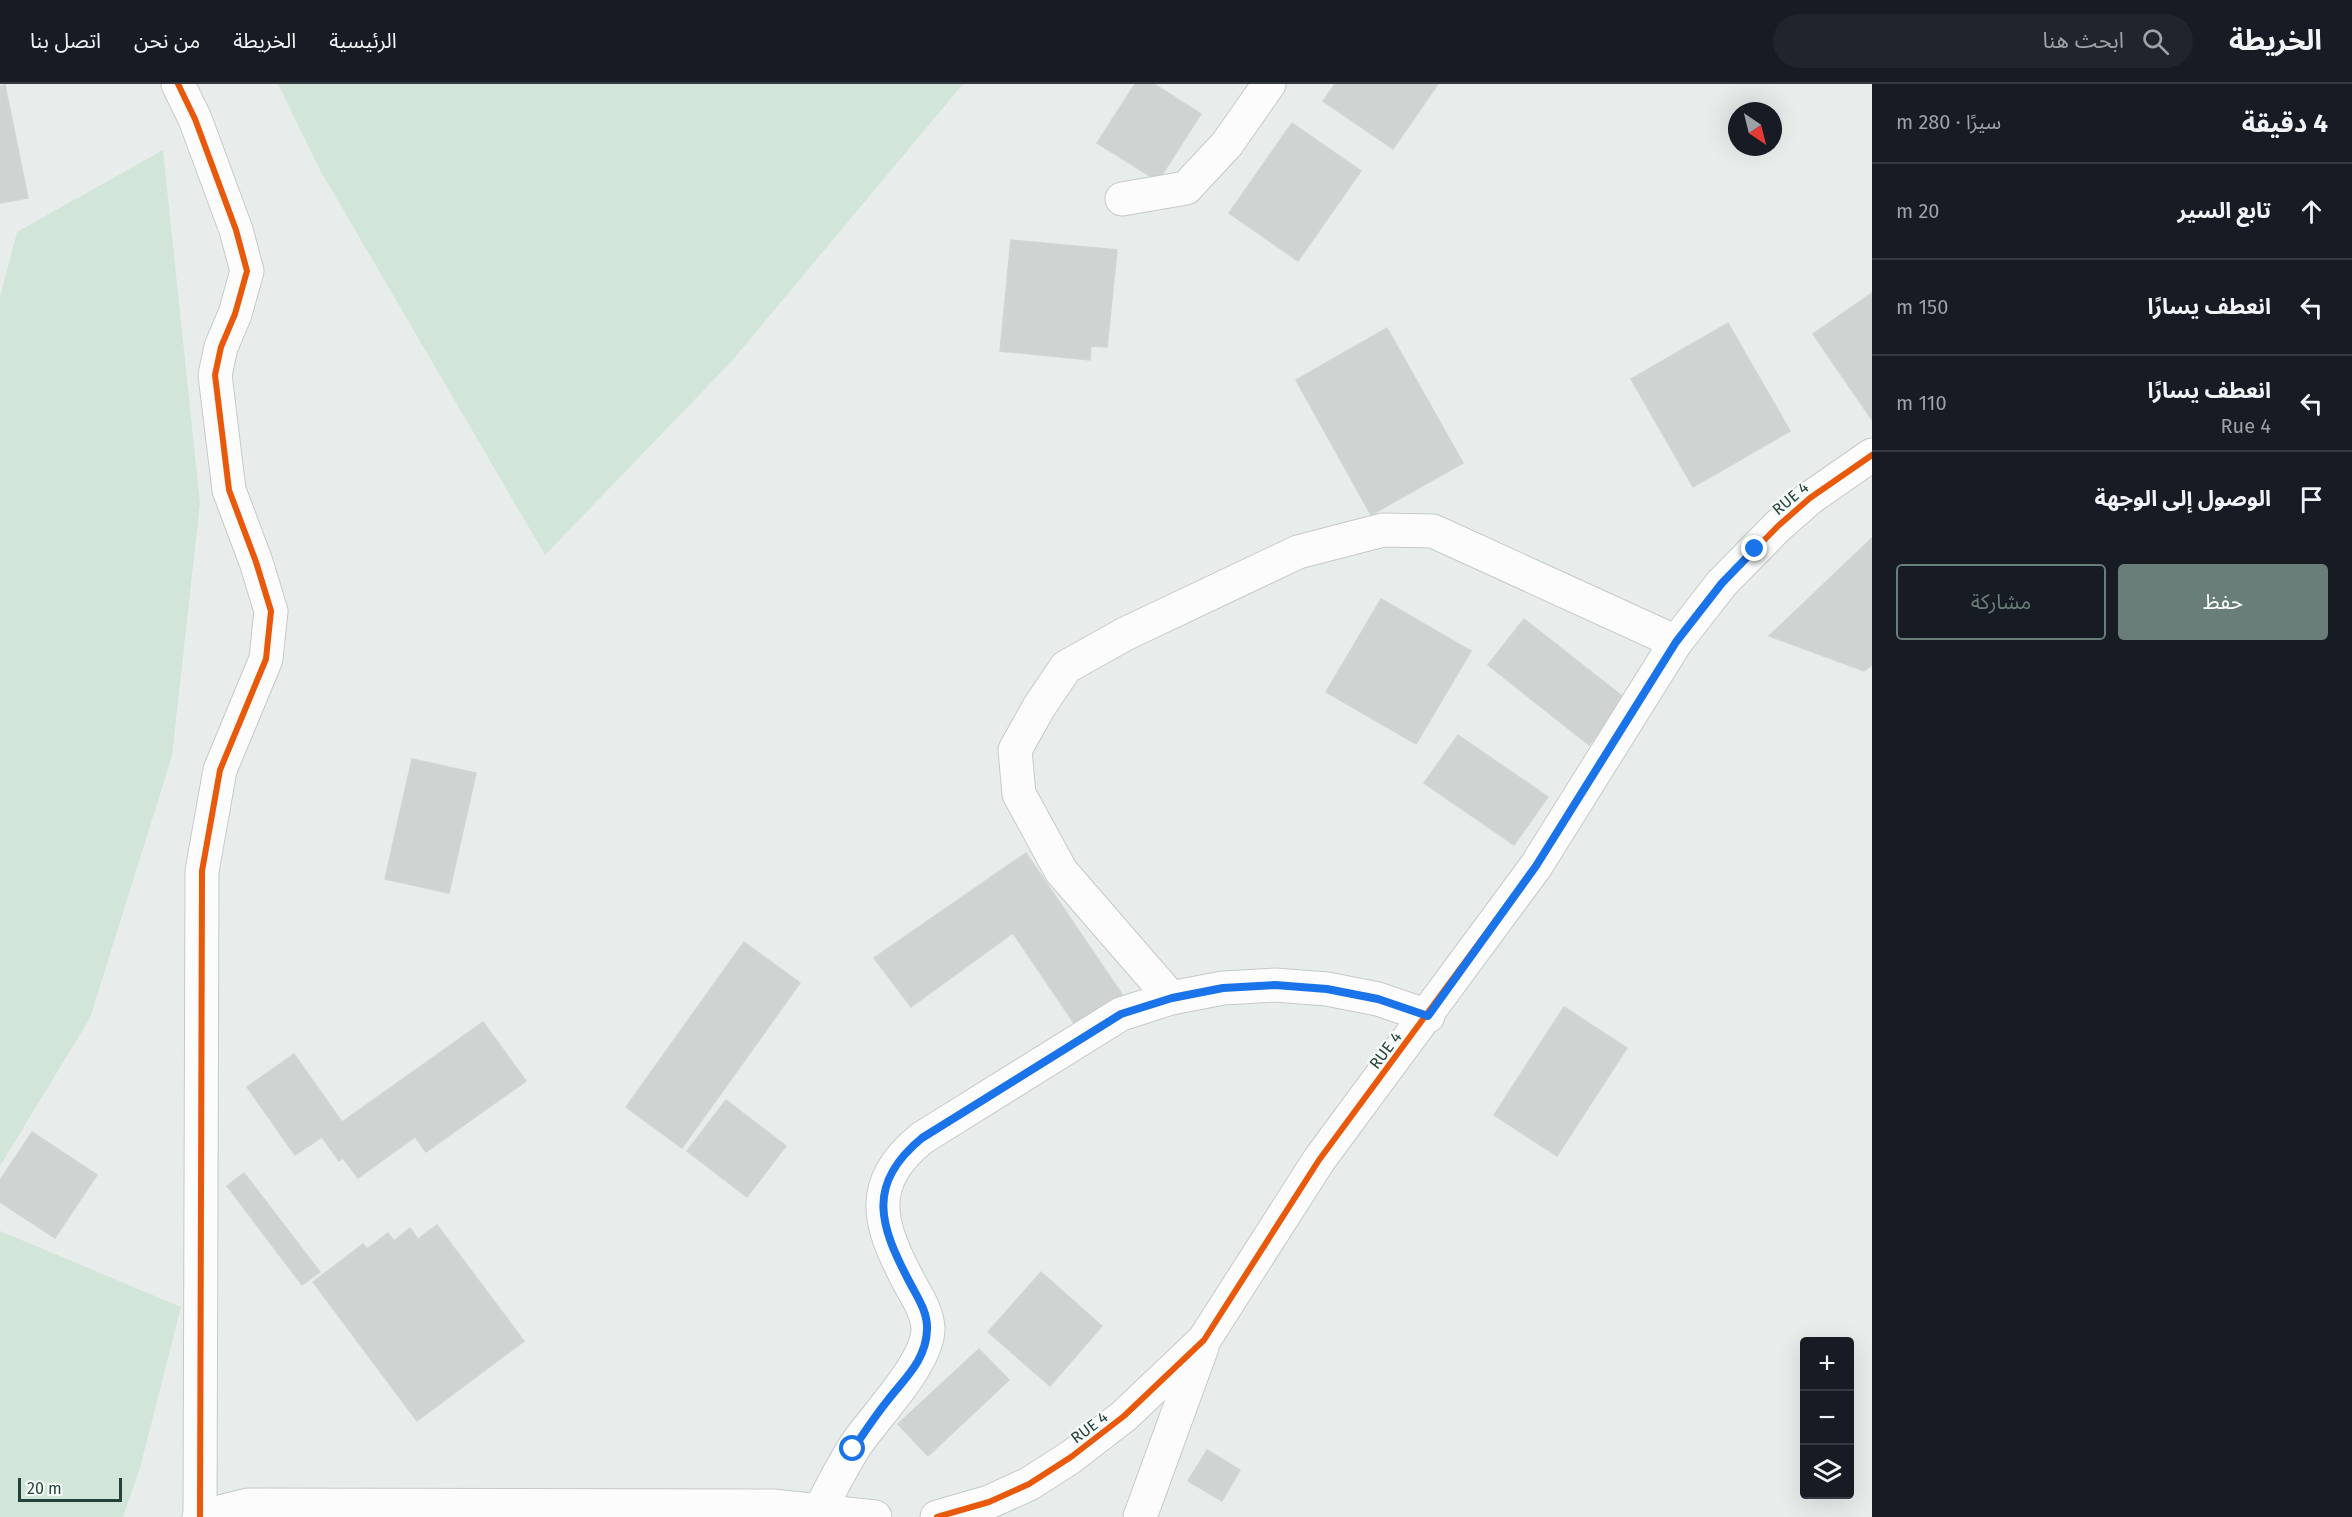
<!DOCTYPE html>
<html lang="ar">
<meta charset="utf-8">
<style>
:root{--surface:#171b24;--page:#20242c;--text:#f1f3f6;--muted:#9ea1a6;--line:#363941;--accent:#697e78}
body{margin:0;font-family:"Fira Sans","Noto Sans Arabic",sans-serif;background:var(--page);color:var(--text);direction:rtl}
.controls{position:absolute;right:18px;bottom:18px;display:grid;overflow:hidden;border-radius:6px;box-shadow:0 6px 24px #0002}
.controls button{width:54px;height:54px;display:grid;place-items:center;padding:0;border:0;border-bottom:2px solid var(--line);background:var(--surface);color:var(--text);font:30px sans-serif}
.compass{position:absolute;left:1728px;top:18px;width:54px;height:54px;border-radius:50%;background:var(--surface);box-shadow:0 6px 24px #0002;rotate:145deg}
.scale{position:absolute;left:18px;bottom:15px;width:104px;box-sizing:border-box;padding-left:6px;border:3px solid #24423a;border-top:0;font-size:16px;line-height:21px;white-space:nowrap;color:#24423a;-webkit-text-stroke:4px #f7fbf9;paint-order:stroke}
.stop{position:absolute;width:18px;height:18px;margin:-14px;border:4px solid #1a73e8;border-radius:50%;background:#fff}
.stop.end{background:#1a73e8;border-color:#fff;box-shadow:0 2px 6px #0008}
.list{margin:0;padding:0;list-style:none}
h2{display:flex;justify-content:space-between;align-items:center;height:78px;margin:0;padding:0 24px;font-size:26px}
h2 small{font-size:20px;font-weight:400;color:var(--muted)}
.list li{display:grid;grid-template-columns:39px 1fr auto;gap:18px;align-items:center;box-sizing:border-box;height:96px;padding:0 24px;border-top:2px solid var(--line)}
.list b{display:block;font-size:22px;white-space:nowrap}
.list p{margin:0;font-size:20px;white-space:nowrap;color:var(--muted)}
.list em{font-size:20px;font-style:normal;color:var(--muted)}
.actions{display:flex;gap:12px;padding:18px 24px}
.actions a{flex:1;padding:14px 0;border:2px solid var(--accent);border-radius:6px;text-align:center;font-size:21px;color:var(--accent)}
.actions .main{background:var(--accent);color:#fff}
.icon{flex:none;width:33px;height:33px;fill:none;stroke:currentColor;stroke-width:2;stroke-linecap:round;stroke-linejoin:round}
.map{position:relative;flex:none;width:1872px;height:1433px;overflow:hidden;direction:ltr}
header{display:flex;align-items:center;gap:36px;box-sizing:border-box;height:84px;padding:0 30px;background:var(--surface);border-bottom:2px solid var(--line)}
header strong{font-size:28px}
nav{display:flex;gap:33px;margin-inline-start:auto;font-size:21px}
.search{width:420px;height:54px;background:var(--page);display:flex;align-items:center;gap:15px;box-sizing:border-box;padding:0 21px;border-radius:33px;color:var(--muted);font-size:22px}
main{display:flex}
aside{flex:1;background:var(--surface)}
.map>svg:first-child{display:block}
.green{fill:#d1e6d8}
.building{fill:#cfd4d2;stroke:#d1d6d4;stroke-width:1.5}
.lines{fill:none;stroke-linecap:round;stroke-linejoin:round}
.minor-casing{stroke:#c5cac8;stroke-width:35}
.minor{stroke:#fcfcfc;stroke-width:33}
.cycleway-casing{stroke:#f7fbf9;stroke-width:10}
.cycleway{stroke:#e8590c;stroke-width:6}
.route{stroke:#1a73e8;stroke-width:8}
.labels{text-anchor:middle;stroke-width:4.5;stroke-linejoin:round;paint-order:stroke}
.street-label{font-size:16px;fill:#24423a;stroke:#f7fbf9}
</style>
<header>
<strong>الخريطة</strong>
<div class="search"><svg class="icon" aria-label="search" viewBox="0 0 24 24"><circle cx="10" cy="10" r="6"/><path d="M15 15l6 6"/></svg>ابحث هنا</div>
<nav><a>الرئيسية</a><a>الخريطة</a><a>من نحن</a><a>اتصل بنا</a></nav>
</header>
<main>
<aside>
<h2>4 دقيقة<small>سيرًا · 280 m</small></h2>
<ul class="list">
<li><svg class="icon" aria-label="ahead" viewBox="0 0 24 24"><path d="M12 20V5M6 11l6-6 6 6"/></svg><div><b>تابع السير</b></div><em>20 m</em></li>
<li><svg class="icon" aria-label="left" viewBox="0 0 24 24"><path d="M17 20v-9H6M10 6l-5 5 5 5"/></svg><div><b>انعطف يسارًا</b></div><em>150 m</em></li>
<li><svg class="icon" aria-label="left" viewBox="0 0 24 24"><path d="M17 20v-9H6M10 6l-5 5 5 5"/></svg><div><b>انعطف يسارًا</b><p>Rue 4</p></div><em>110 m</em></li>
<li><svg class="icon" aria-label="arrive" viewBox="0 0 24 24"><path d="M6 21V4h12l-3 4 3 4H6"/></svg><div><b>الوصول إلى الوجهة</b></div></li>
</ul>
<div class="actions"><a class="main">حفظ</a><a>مشاركة</a></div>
</aside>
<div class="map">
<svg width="1872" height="1433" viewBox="0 0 1872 1433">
<rect width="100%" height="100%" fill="#e8edeb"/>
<g class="green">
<path d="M 278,0 L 963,0 L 731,278 L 545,471 L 320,86 Z"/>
<path d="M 163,66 L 200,419 L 172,672 L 90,934 L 0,1082 L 0,213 L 17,148 Z"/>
<path d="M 0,1147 L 181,1223 L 140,1384 L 123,1433 L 0,1433 Z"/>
</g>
<g class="building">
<path d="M 1135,0 L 1154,0 L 1201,30 L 1158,97 L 1097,59 Z"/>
<path d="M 1335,0 L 1438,0 L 1393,65 L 1323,17 Z"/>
<path d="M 5,1 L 28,114 L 0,119 L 0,2 Z"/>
<path d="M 1292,39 L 1361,87 L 1298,177 L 1229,129 Z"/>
<path d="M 1011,156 L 1117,166 L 1107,263 L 1091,262 L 1090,276 L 1000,267 Z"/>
<path d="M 1872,209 L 1872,336 L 1813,250 Z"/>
<path d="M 1728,239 L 1790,347 L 1693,403 L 1631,295 Z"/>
<path d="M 1387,244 L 1463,379 L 1371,431 L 1296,296 Z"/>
<path d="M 1872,454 L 1872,581 L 1864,587 L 1769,552 Z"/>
<path d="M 1381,515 L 1471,567 L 1416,660 L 1326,608 Z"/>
<path d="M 1524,535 L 1626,615 L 1589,661 L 1488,581 Z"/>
<path d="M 1458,651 L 1548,713 L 1514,761 L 1424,699 Z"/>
<path d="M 412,675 L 476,689 L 449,809 L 385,795 Z"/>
<path d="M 1026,769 L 1128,919 L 1082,951 L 1013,849 L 911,923 L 874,874 Z"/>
<path d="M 744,858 L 800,899 L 682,1064 L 626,1023 Z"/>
<path d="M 1564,923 L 1627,964 L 1557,1072 L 1494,1031 Z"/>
<path d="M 483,938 L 526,997 L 426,1068 L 415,1053 L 358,1094 L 343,1074 L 339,1077 L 322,1053 L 295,1071 L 247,1003 L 294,970 L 342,1038 Z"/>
<path d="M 726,1016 L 786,1062 L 747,1113 L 687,1067 Z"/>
<path d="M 32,1048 L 97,1091 L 55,1154 L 0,1118 L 0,1096 Z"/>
<path d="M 244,1089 L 320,1188 L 302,1201 L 227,1102 Z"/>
<path d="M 437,1141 L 524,1257 L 417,1337 L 313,1198 L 363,1160 L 367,1165 L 388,1149 L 394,1157 L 410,1144 L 418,1155 Z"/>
<path d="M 1041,1188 L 1102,1242 L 1050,1302 L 988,1248 Z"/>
<path d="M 979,1265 L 1009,1296 L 928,1372 L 898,1340 Z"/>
<path d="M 1207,1366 L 1240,1386 L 1222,1417 L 1188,1397 Z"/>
</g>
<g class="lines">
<g class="minor-casing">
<g id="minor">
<path d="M 178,0 L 195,35 L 236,146 L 247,187 L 235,230 L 221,263 L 215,291 L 229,406 L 256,478 L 271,527 L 266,575 L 220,686 L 202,787 L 200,1432"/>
<path d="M 1122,115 L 1186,104 L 1227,60 L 1269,0"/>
<path d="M 1171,914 L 1061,787 L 1019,710 L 1015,666 L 1039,623 L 1066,583 L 1125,550 L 1298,468 L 1383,446 L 1433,447 L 1676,558"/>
<path d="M 820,1426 C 831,1404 842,1383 855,1362 C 875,1332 929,1278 928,1244 C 927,1228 917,1212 909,1198 C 879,1141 865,1100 922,1054 L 1121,930 L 1171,914 L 1223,904 L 1275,901 L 1327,905 L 1378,915 L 1428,932"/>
<path d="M 199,1433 L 248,1421 L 773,1422 L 875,1433"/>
<path d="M 937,1433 L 989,1418 L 1029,1400 L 1071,1373 L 1124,1332 L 1204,1256 L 1319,1076 L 1536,782 L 1676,558 L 1722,499 L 1778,442 L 1810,414 L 1872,371"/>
<path d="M 1140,1433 L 1202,1263"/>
</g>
</g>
<use href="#minor" class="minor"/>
<g class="cycleway-casing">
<g id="cycleway">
<path d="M 178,0 L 195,35 L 236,146 L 247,187 L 235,230 L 221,263 L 215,291 L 229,406 L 256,478 L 271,527 L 266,575 L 220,686 L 202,787 L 200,1432"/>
<path d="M 937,1433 L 989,1418 L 1029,1400 L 1071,1373 L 1124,1332 L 1204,1256 L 1319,1076 L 1536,782 L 1676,558 L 1722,499 L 1778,442 L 1810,414 L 1872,371"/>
</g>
</g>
<use href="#cycleway" class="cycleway"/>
</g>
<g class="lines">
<path class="route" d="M 853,1365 C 864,1349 875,1332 888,1316 C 905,1294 926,1276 927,1246 C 928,1229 918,1214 910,1199 C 880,1142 865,1101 922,1054 L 1121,930 L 1172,914 L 1223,904 L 1275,901 L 1327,905 L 1378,915 L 1428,932 L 1536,782 L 1676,558 L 1722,499 L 1755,465"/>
</g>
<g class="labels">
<g class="street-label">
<text transform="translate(1790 414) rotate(-40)" y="6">RUE 4</text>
<text transform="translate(1385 966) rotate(-53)" y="6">RUE 4</text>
<text transform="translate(1089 1343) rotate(-37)" y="6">RUE 4</text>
</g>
</g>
</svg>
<div class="controls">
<button>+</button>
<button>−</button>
<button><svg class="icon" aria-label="layers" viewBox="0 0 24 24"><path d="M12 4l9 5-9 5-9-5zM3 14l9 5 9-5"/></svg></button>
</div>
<svg class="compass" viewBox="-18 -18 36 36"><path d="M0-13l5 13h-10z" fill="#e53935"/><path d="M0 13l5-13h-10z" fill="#9ea1a6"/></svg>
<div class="scale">20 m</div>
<div class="stop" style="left:853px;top:1365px"></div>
<div class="stop end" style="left:1755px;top:465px"></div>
</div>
</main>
